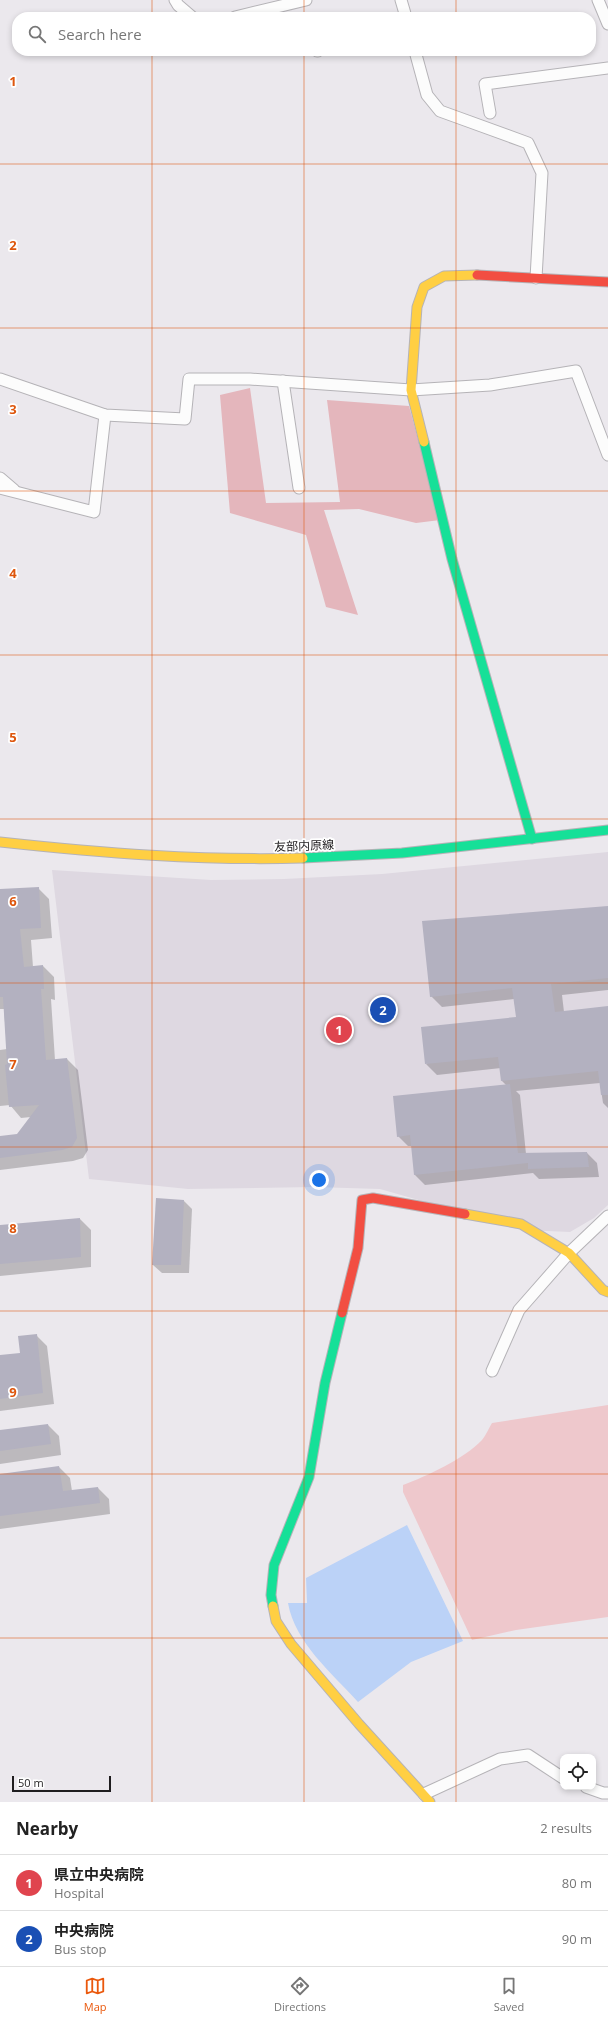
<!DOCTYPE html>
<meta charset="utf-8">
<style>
:root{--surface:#fff;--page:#f2f2f2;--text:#222;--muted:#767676;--line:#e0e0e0;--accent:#ea580c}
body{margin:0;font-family:"Open Sans","Noto Sans JP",sans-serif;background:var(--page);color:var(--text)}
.controls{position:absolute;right:12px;bottom:12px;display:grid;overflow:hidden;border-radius:8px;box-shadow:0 2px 6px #0003}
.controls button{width:36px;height:36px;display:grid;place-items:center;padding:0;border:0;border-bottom:1px solid var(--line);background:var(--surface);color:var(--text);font:20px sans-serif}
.scale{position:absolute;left:12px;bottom:10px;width:99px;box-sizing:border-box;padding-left:4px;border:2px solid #1f1d1f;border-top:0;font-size:11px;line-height:14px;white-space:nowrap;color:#1f1d1f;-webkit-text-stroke:3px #fff;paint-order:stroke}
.you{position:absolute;left:319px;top:1180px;width:14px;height:14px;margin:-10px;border:3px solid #fff;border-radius:50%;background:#1a73e8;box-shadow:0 0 0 6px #1a73e833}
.badge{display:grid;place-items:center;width:26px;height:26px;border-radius:50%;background:var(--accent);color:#fff;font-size:13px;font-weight:700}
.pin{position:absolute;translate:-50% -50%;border:2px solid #fff;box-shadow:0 1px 4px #0006}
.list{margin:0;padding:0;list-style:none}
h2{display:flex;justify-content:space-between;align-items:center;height:52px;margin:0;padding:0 16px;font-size:17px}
h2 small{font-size:13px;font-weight:400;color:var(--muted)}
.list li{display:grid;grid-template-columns:26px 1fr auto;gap:12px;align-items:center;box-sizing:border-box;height:56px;padding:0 16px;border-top:1px solid var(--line)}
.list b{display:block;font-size:15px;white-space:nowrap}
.list p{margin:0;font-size:13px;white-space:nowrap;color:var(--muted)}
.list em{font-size:13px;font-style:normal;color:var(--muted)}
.icon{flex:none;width:22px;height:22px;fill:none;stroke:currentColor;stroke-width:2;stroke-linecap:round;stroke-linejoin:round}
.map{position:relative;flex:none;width:608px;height:1802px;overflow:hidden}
.search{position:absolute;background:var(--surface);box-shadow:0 2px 6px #0003;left:12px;right:12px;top:12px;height:44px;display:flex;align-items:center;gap:10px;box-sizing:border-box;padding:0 14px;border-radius:16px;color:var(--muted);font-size:15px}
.sheet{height:164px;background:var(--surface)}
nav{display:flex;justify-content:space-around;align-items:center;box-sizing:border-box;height:56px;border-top:1px solid var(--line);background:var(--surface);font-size:11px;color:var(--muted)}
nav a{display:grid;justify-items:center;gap:2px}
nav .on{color:var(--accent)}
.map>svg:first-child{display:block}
.built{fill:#ded8e1}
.green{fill:#eec8cc}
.forest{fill:#e4b6bc}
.water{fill:#bbd2f7}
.shadow{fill:#0003}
.building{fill:#b3b1c0}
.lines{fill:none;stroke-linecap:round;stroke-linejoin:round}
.street-casing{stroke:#b5b3b7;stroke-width:13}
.fast-casing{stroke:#b5b3b7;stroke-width:11}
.slow-casing{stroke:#b5b3b7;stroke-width:11}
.jam-casing{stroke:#b5b3b7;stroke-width:11}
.street{stroke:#fcfcfc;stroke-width:11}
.fast{stroke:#16e098;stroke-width:9}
.slow{stroke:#ffcf43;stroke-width:9}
.jam{stroke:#f24e42;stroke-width:9}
.grid{fill:none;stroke:#de560d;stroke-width:1;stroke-opacity:0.55}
.labels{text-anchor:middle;stroke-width:3.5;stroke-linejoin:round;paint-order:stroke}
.street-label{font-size:12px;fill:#1f1d1f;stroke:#fff}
.grid-label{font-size:13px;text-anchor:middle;font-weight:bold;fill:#de560d;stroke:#fff;stroke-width:3.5;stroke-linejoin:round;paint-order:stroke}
</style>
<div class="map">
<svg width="608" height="1802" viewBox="0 0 608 1802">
<rect width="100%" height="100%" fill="#ebe8ed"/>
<path class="built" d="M 608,852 L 608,1205 L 594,1218 L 570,1232 L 524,1230 L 380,1189 L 314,1187 L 188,1189 L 89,1179 L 52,870 L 211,880 L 284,879 L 382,874 Z"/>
<path class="green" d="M 608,1405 L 608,1617 L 516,1630 L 472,1640 L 403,1492 L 403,1485 C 427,1476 464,1459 482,1440 C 486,1435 489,1428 492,1423 Z"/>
<path class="forest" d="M 250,388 L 266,503 L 340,502 L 327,400 L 409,406 L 440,520 L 416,523 L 359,509 L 324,510 L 358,615 L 326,607 L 306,535 L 230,513 L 220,395 Z"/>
<path class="water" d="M 407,1525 L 463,1641 L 411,1662 L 358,1702 C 332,1673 295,1643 288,1603 L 307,1603 L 306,1578 Z"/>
<g class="shadow">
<path d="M 38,888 L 49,899 L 52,938 L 31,940 L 33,967 L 43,966 L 54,977 L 55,1000 L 51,999 L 55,1060 L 67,1059 L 78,1070 L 88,1150 L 83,1158 L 73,1161 L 0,1170 L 0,1137 L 18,1135 L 31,1117 L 21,1118 L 10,1105 L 0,1106 L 0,1050 L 7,1049 L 4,1009 L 0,1009 L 0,890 Z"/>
<path d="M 608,907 L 608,990 L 562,995 L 564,1012 L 608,1007 L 608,1108 L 603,1103 L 600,1083 L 516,1091 L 520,1095 L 526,1154 L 587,1153 L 597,1163 L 599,1177 L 539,1179 L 533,1173 L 425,1185 L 415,1175 L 412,1146 L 408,1146 L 398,1136 L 506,1085 L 502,1081 L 501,1068 L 437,1075 L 426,1064 L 517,1018 L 514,999 L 442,1007 L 431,996 Z"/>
<path d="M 184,1201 L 192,1209 L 189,1273 L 162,1273 L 153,1265 Z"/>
<path d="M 80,1219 L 91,1230 L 91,1267 L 0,1276 L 0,1226 Z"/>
<path d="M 36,1335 L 47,1346 L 54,1404 L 0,1411 L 0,1356 L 21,1354 Z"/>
<path d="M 48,1425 L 59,1436 L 61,1455 L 0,1464 L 0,1431 Z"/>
<path d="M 59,1467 L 70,1478 L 72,1491 L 98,1488 L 109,1499 L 110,1514 L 0,1529 L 0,1475 Z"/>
</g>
<g class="building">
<path d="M 39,887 L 41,928 L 20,929 L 24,967 L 43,965 L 44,989 L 41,989 L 46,1060 L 67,1058 L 77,1138 L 72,1147 L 62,1150 L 0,1158 L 0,1136 L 17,1134 L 39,1105 L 9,1107 L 5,1065 L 7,1064 L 3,997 L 0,997 L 0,889 Z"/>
<path d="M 608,906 L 608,978 L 551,984 L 555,1012 L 608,1006 L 608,1095 L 601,1095 L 598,1071 L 501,1081 L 498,1057 L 425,1064 L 421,1027 L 516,1017 L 512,988 L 430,997 L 422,921 Z"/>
<path d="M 510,1084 L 518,1153 L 587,1152 L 589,1167 L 528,1169 L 528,1163 L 414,1175 L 410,1135 L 397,1137 L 393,1096 Z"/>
<path d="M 156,1198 L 184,1200 L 181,1265 L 152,1265 Z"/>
<path d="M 80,1218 L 81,1257 L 0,1264 L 0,1225 Z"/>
<path d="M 37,1334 L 43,1393 L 0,1399 L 0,1355 L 20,1353 L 18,1336 Z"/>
<path d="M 48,1424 L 51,1444 L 0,1451 L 0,1430 Z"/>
<path d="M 59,1466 L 63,1491 L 98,1487 L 100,1503 L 0,1516 L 0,1474 Z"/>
</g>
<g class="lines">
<g class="street-casing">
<g id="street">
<path d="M 175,0 L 178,5 L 192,17"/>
<path d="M 401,0 L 406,17"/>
<path d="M 598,0 L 608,24"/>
<path d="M 235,17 L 306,0"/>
<path d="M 317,51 L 318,51"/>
<path d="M 415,51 L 427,95 L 440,111 L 528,143 L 542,173 L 536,278"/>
<path d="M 490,113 L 485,84 L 608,68"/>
<path d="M 0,379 L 105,415 L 185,419 L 189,379 L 250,379 L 411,390 L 490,385 L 576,371 L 608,455"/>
<path d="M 283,381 L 299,488"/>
<path d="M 0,478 L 14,490"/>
<path d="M 0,488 L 94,512 L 105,415"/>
<path d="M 492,1371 L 519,1310 L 569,1253 L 608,1216"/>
<path d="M 586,1787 L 603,1793 L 608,1793"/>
<path d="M 424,1794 L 500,1759 L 528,1755 L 563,1778"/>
</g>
</g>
<g class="fast-casing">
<g id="fast">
<path d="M 424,442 L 452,559 L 532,839"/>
<path d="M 303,858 L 402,853 L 608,830"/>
<path d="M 273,1606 L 271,1595 L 274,1565 L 309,1477 L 325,1383 L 342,1313"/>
</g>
</g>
<g class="slow-casing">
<g id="slow">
<path d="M 424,442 L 411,390 L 417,307 L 424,287 L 444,276 L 477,275"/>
<path d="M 0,842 C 101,853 202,861 303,858"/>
<path d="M 465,1214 L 521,1224 L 569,1253 L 603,1290 L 608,1292"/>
<path d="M 273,1606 L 276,1621 L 291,1644 L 359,1724 L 430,1802"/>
</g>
</g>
<g class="jam-casing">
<g id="jam">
<path d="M 477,275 L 608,282"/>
<path d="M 342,1313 L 358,1248 L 362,1200 L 373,1198 L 465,1214"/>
</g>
</g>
<use href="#street" class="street"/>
<use href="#fast" class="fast"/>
<use href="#slow" class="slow"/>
<use href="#jam" class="jam"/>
</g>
<path class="grid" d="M 152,0 L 152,17M 304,0 L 304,17M 456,0 L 456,17M 152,51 L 152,1802M 304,51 L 304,1802M 456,51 L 456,1802M 0,164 L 608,164M 0,328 L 608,328M 0,491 L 608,491M 0,655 L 608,655M 0,819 L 608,819M 0,983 L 608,983M 0,1147 L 608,1147M 0,1311 L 608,1311M 0,1474 L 608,1474M 0,1638 L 608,1638"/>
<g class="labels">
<g class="street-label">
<text transform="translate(304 846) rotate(-2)" y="4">友部内原線</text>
</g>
</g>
<g class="grid-label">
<text x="13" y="86">1</text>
<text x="13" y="250">2</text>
<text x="13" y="414">3</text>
<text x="13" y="578">4</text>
<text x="13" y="742">5</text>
<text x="13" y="906">6</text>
<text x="13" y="1069">7</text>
<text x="13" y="1233">8</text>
<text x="13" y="1397">9</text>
</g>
</svg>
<div class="controls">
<button><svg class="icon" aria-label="locate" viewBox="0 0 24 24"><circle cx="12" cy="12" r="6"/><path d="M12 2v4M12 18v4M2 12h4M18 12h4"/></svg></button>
</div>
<div class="scale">50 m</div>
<div class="you"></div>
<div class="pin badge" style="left:339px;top:1030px;background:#e0444e">1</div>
<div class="pin badge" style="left:383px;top:1010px;background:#1a4fb4">2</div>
<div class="search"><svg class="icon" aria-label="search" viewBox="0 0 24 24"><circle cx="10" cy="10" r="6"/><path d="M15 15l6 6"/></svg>Search here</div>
</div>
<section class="sheet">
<h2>Nearby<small>2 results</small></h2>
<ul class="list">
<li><span class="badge" style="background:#e0444e">1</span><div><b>県立中央病院</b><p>Hospital</p></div><em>80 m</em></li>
<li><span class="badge" style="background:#1a4fb4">2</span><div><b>中央病院</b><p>Bus stop</p></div><em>90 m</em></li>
</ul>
</section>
<nav>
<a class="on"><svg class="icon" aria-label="map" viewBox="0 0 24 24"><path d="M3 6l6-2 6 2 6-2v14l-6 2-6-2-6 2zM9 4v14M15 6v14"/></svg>Map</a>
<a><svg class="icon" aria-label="directions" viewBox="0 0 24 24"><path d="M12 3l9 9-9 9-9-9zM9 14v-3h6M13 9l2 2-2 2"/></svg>Directions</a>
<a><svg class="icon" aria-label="saved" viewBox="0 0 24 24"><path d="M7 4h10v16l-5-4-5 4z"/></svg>Saved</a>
</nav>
